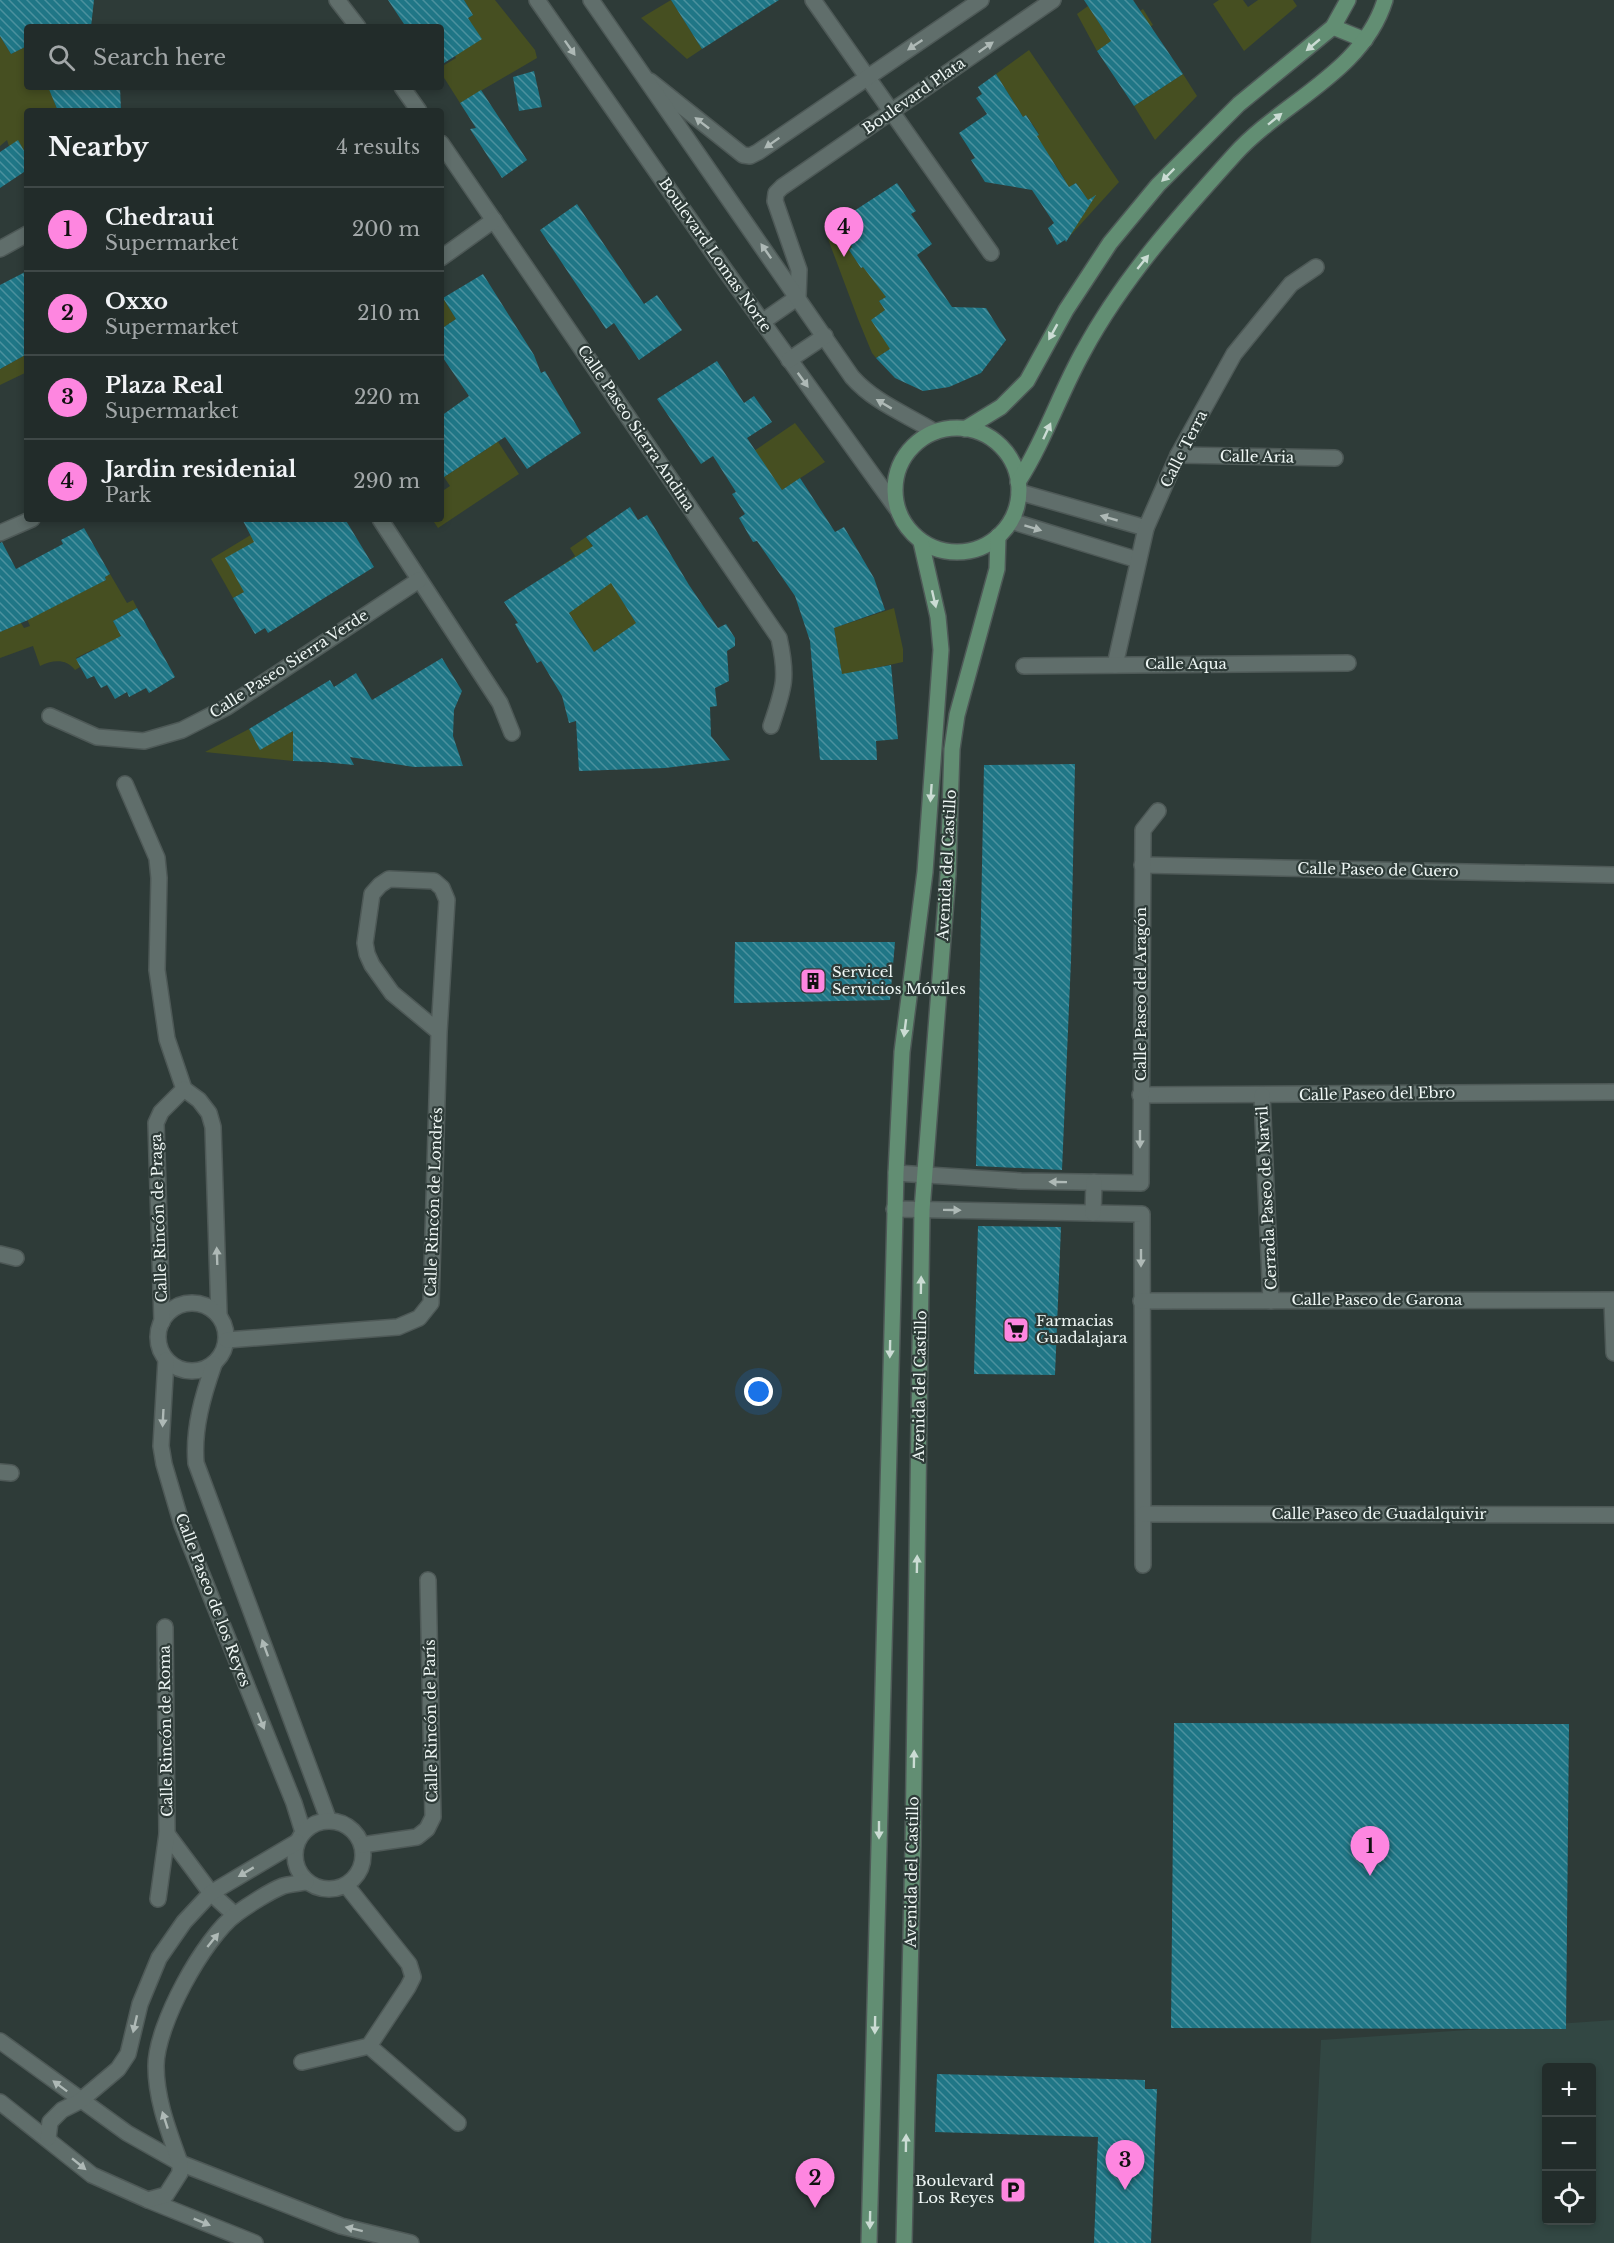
<!DOCTYPE html>
<meta charset="utf-8">
<style>
:root{--surface:#222c2a;--page:#2e3836;--text:#f1f3f6;--muted:#a2a7a8;--line:#3f4847;--accent:#fe86e0}
body{margin:0;font-family:"Libre Baskerville",serif;background:var(--page);color:var(--text)}
.controls{position:absolute;right:18px;bottom:18px;display:grid;overflow:hidden;border-radius:6px;box-shadow:0 3px 9px #0003}
.controls button{width:54px;height:54px;display:grid;place-items:center;padding:0;border:0;border-bottom:2px solid var(--line);background:var(--surface);color:var(--text);font:30px sans-serif}
.you{position:absolute;left:759px;top:1392px;width:21px;height:21px;margin:-15px;border:4px solid #fff;border-radius:50%;background:#1a73e8;box-shadow:0 0 0 9px #1a73e833}
.badge{display:grid;place-items:center;width:39px;height:39px;border-radius:50%;background:var(--accent);color:#111;font-size:20px;font-weight:700}
.pin{position:absolute;translate:-50% -50px;filter:drop-shadow(0 2px 3px #0008)}
.pin::after{content:'';position:absolute;top:32px;width:21px;height:18px;background:inherit;clip-path:polygon(0 0,100% 0,50% 100%)}
.list{margin:0;padding:0;list-style:none}
h2{display:flex;justify-content:space-between;align-items:center;height:78px;margin:0;padding:0 24px;font-size:26px}
h2 small{font-size:20px;font-weight:400;color:var(--muted)}
.list li{display:grid;grid-template-columns:39px 1fr auto;gap:18px;align-items:center;box-sizing:border-box;height:84px;padding:0 24px;border-top:2px solid var(--line)}
.list b{display:block;font-size:22px;white-space:nowrap}
.list p{margin:0;font-size:20px;white-space:nowrap;color:var(--muted)}
.list em{font-size:20px;font-style:normal;color:var(--muted)}
.icon{flex:none;width:33px;height:33px;fill:none;stroke:currentColor;stroke-width:2;stroke-linecap:round;stroke-linejoin:round}
.map{position:relative;flex:none;width:1614px;height:2243px;overflow:hidden}
.search{position:absolute;background:var(--surface);box-shadow:0 3px 9px #0003;left:24px;top:24px;width:420px;height:66px;display:flex;align-items:center;gap:15px;box-sizing:border-box;padding:0 21px;border-radius:6px;color:var(--muted);font-size:22px}
.panel{position:absolute;background:var(--surface);box-shadow:0 3px 9px #0003;left:24px;top:108px;width:420px;height:414px;border-radius:6px}
.map>svg:first-child{display:block}
.built{fill:#324743;fill-rule:evenodd}
.garden{fill:#464f21}
.building{fill:url(#building-back-hatch);fill-rule:evenodd}
.lines{fill:none;stroke-linecap:round;stroke-linejoin:round}
.minor-casing{stroke:#4e5957;stroke-width:18}
.tertiary-casing{stroke:#4e5957;stroke-width:18}
.secondary-casing{stroke:#4e5957;stroke-width:18}
.minor{stroke:#606e6b;stroke-width:15}
.tertiary{stroke:#606e6b;stroke-width:15}
.secondary{stroke:#628e73;stroke-width:15}
.oneway{fill:#aeb9b6}
.oneway2{fill:#cbdcd4}
.labels{text-anchor:middle;stroke-width:4.5;stroke-linejoin:round;paint-order:stroke}
.street-label{font-size:15px;fill:#eef6f4;stroke:#2e3b38}
.poi-label{font-size:15px;fill:#eef6f4;stroke:#2e3b38;text-anchor:start}
</style>
<div class="map">
<svg width="1614" height="2243" viewBox="0 0 1614 2243">
<defs>
<pattern id="building-back-hatch" width="6" height="6" patternUnits="userSpaceOnUse" patternTransform="scale(1.5)"><rect width="6" height="6" fill="#1f7686"/><path d="M-1 5l2 2M0 0l6 6M5-1l2 2" fill="none" stroke="#4b919e"/></pattern>
</defs>
<rect width="100%" height="100%" fill="#2e3b38"/>
<path class="built" d="M 1614,2020 L 1614,2243 L 1311,2243 L 1321,2040 ZM 1546,2068 L 1592,2068 L 1592,2220 L 1546,2220 Z"/>
<g class="garden">
<path d="M 464,0 L 495,0 L 535,50 L 537,58 L 460,103 L 441,73 L 441,67 L 456,58 L 451,48 L 481,39 L 468,18 L 473,15 Z"/>
<path d="M 671,0 L 702,49 L 687,59 L 641,18 Z"/>
<path d="M 1219,0 L 1243,0 L 1248,7 L 1258,0 L 1293,0 L 1297,6 L 1244,51 L 1213,4 Z"/>
<path d="M 1088,6 L 1106,33 L 1143,9 L 1153,25 L 1147,28 L 1142,22 L 1097,51 L 1077,14 Z"/>
<path d="M 0,36 L 11,54 L 27,46 L 27,87 L 54,87 L 50,91 L 58,111 L 27,111 L 27,156 L 9,146 L 7,140 L 0,146 Z"/>
<path d="M 1029,50 L 1119,182 L 1069,237 L 1089,202 L 1076,183 L 1057,195 L 1053,189 L 1065,180 L 1053,161 L 1039,171 L 1036,136 L 1039,134 L 1027,116 L 1023,117 L 996,74 Z"/>
<path d="M 1183,74 L 1197,96 L 1155,140 L 1134,106 Z"/>
<path d="M 837,222 L 852,247 L 849,250 L 861,268 L 872,263 L 886,297 L 879,301 L 885,310 L 890,349 L 876,358 L 872,353 L 858,319 L 825,231 Z"/>
<path d="M 443,298 L 456,319 L 441,329 L 441,299 Z"/>
<path d="M 27,354 L 27,372 L 0,385 L 0,369 Z"/>
<path d="M 469,397 L 519,474 L 438,528 L 432,519 L 441,519 L 441,492 L 450,486 L 444,477 L 487,449 L 458,404 Z"/>
<path d="M 795,423 L 825,462 L 782,490 L 754,451 Z"/>
<path d="M 254,533 L 262,546 L 244,592 L 233,598 L 211,559 Z"/>
<path d="M 586,537 L 600,557 L 622,575 L 615,589 L 634,620 L 646,635 L 612,639 L 590,655 L 585,637 L 569,613 L 577,606 L 574,584 L 561,566 L 575,556 L 570,548 Z"/>
<path d="M 110,574 L 127,603 L 133,600 L 137,608 L 113,621 L 123,640 L 98,655 L 94,649 L 76,658 L 80,667 L 75,670 C 66,658 52,660 40,666 L 33,646 L 0,658 L 0,632 L 21,623 L 24,628 L 30,626 L 27,619 L 106,580 L 105,577 Z"/>
<path d="M 894,608 L 903,649 L 903,662 L 842,675 L 834,628 Z"/>
<path d="M 249,729 L 260,749 L 293,731 L 293,761 L 205,752 Z"/>
</g>
<g class="building">
<path d="M 0,0 L 94,0 L 91,27 L 27,27 L 27,46 L 11,54 L 0,36 Z"/>
<path d="M 388,0 L 464,0 L 473,15 L 468,18 L 482,39 L 441,65 L 441,27 L 406,27 Z"/>
<path d="M 671,0 L 779,0 L 702,49 Z"/>
<path d="M 1084,0 L 1133,0 L 1183,74 L 1134,106 L 1097,51 L 1111,41 Z"/>
<path d="M 534,71 L 542,107 L 519,111 L 513,77 Z"/>
<path d="M 996,74 L 1023,117 L 1026,115 L 1039,135 L 1037,136 L 1069,187 L 1076,183 L 1088,200 L 1096,195 L 1066,242 L 1065,240 L 1057,245 L 1048,228 L 1054,223 L 1032,190 L 985,182 L 971,160 L 975,158 L 959,133 L 987,114 L 976,98 L 982,94 L 978,87 Z"/>
<path d="M 48,87 L 120,87 L 121,111 L 58,111 Z"/>
<path d="M 481,90 L 527,160 L 502,178 L 470,129 L 476,128 L 460,103 Z"/>
<path d="M 18,140 L 27,156 L 27,170 L 0,188 L 0,152 Z"/>
<path d="M 897,183 L 916,211 L 911,214 L 932,244 L 917,255 L 952,307 L 986,308 L 1006,340 L 981,373 L 949,387 L 923,391 L 895,378 L 876,358 L 890,349 L 871,320 L 885,310 L 879,301 L 886,297 L 863,267 L 861,268 L 849,250 L 852,247 L 837,222 Z"/>
<path d="M 577,204 L 644,304 L 657,295 L 682,330 L 639,360 L 614,323 L 606,329 L 540,230 Z"/>
<path d="M 27,271 L 27,354 L 0,369 L 0,285 Z"/>
<path d="M 483,274 L 534,355 L 541,373 L 545,371 L 581,433 L 527,469 L 505,437 L 441,479 L 441,416 L 469,396 L 441,355 L 441,329 L 456,319 L 443,298 Z"/>
<path d="M 717,361 L 744,403 L 754,396 L 772,422 L 747,438 L 782,490 L 800,478 L 835,532 L 844,527 L 874,578 L 885,610 L 834,628 L 842,674 L 891,665 L 898,739 L 876,741 L 877,760 L 820,760 L 810,641 L 795,596 L 757,541 L 753,542 L 739,518 L 745,514 L 732,494 L 736,492 L 713,456 L 701,464 L 657,399 Z"/>
<path d="M 630,507 L 638,520 L 647,515 L 689,585 L 718,628 L 726,624 L 735,638 L 735,646 L 727,651 L 729,681 L 715,688 L 717,706 L 710,707 L 711,736 L 730,760 L 665,768 L 579,771 L 576,721 L 569,723 L 562,696 L 541,661 L 537,663 L 515,624 L 518,623 L 504,602 L 593,546 L 586,537 ZM 611,583 L 636,623 L 594,652 L 569,613 Z"/>
<path d="M 242,519 L 345,519 L 374,567 L 268,633 L 265,628 L 255,634 L 233,598 L 244,592 L 225,558 L 254,542 Z"/>
<path d="M 84,528 L 110,574 L 105,577 L 106,580 L 28,620 L 0,632 L 0,543 L 2,542 L 16,569 L 63,544 L 61,540 Z"/>
<path d="M 137,608 L 175,677 L 149,693 L 146,688 L 129,697 L 127,692 L 115,699 L 107,685 L 101,688 L 94,676 L 87,679 L 76,659 L 121,636 L 113,621 Z"/>
<path d="M 442,658 L 462,691 L 454,710 L 453,736 L 463,766 L 414,767 L 350,757 L 354,765 L 323,762 L 293,761 L 293,731 L 260,750 L 249,729 L 330,680 L 334,687 L 356,673 L 372,700 Z"/>
<path d="M 1075,764 L 1071,960 L 1062,1170 L 976,1166 L 984,765 Z"/>
<path d="M 735,942 L 895,942 L 890,1000 L 734,1003 Z"/>
<path d="M 978,1226 L 1061,1227 L 1055,1375 L 974,1374 Z"/>
<path d="M 1174,1723 L 1569,1724 L 1566,2029 L 1171,2028 Z"/>
<path d="M 937,2074 L 1145,2080 L 1145,2089 L 1157,2089 L 1151,2243 L 1094,2243 L 1098,2137 L 935,2132 Z"/>
</g>
<g class="lines">
<g class="minor-casing">
<g id="minor">
<path d="M 337,0 L 358,27"/>
<path d="M 813,0 L 991,253"/>
<path d="M 650,81 L 743,155 L 750,156 L 758,152 L 981,0"/>
<path d="M 402,87 L 419,111"/>
<path d="M 441,143 L 779,638 C 788,678 784,688 771,726"/>
<path d="M 0,249 L 27,234"/>
<path d="M 441,258 L 494,220"/>
<path d="M 762,322 L 798,297 L 799,270 L 775,201 L 776,193 L 782,187 L 1053,0"/>
<path d="M 1178,455 L 1335,458"/>
<path d="M 1019,492 L 1146,528"/>
<path d="M 380,519 L 500,703 L 512,733"/>
<path d="M 1011,521 L 1138,560"/>
<path d="M 0,533 L 32,519"/>
<path d="M 1115,665 L 1146,528 L 1178,455 L 1234,354 L 1291,284 L 1316,267"/>
<path d="M 1024,666 L 1348,663"/>
<path d="M 50,716 L 97,737 L 144,741 L 182,730 L 227,707 L 419,580"/>
<path d="M 125,784 L 157,858 L 159,878 L 157,970 L 167,1039 L 184,1089 L 199,1100 L 209,1113 L 213,1127 L 219,1315"/>
<path d="M 1142,865 L 1614,875"/>
<path d="M 1140,1095 L 1614,1092"/>
<path d="M 1262,1095 L 1271,1301"/>
<path d="M 896,1173 L 1021,1181 L 1141,1183 L 1143,830 L 1158,811"/>
<path d="M 894,1209 L 1142,1214 L 1143,1565"/>
<path d="M 1093,1213 L 1094,1182"/>
<path d="M 0,1254 L 16,1258"/>
<path d="M 1612,1300 L 1614,1353"/>
<path d="M 1141,1301 L 1614,1300"/>
<circle cx="192" cy="1337" r="34"/>
<path d="M 162,1322 L 156,1123 L 161,1112 L 184,1089"/>
<path d="M 227,1340 L 398,1327 L 419,1318 L 431,1303 L 439,1032 L 447,900 L 442,888 L 434,881 L 389,879 L 380,885 L 372,894 L 365,943 L 367,954 L 372,965 L 392,993 L 439,1032"/>
<path d="M 166,1360 L 161,1446 L 164,1464 L 182,1525 L 294,1803 L 303,1832"/>
<path d="M 214,1364 C 203,1395 193,1429 196,1463 L 329,1821"/>
<path d="M 0,1472 L 11,1473"/>
<path d="M 1144,1514 L 1614,1515"/>
<circle cx="329" cy="1855" r="34"/>
<path d="M 167,1834 L 211,1893 L 235,1915"/>
<path d="M 362,1845 L 417,1837 L 427,1829 L 433,1817 L 428,1580"/>
<path d="M 158,1899 L 167,1834 L 165,1627"/>
<path d="M 0,2041 L 127,2133 L 180,2163 L 341,2226 L 411,2243"/>
<path d="M 369,2046 L 458,2123"/>
<path d="M 302,2062 L 369,2046 L 408,1987 L 413,1977 L 409,1964 L 346,1885"/>
<path d="M 0,2102 L 92,2175 L 148,2200 L 255,2243"/>
<path d="M 48,2138 L 50,2122 L 62,2110 L 80,2101 L 118,2069 L 128,2054 L 140,2004 L 159,1958 L 184,1922 L 211,1893 L 297,1842"/>
<path d="M 148,2200 L 166,2195 L 180,2173 L 180,2163 C 169,2132 156,2100 156,2066 C 156,2025 204,1938 236,1914 C 247,1906 270,1891 283,1886 C 291,1884 299,1883 306,1882"/>
</g>
</g>
<g class="tertiary-casing">
<g id="tertiary">
<path d="M 537,0 L 725,270 L 897,509"/>
<path d="M 591,0 L 852,377 C 875,403 906,414 935,432"/>
<path d="M 789,360 L 825,336"/>
</g>
</g>
<g class="secondary-casing">
<g id="secondary">
<path d="M 1333,27 L 1365,40"/>
<circle cx="957" cy="490" r="62"/>
<path d="M 965,429 L 1001,407 L 1027,381 L 1066,310 L 1110,243 L 1158,185 L 1239,104 L 1333,27 L 1348,0"/>
<path d="M 1018,482 C 1045,440 1059,395 1083,352 C 1123,278 1179,216 1235,154 C 1282,102 1363,72 1385,0"/>
<path d="M 869,2243 L 896,1173 L 902,1052 L 925,872 L 941,650 L 938,617 L 921,542"/>
<path d="M 904,2243 L 913,1846 L 922,1210 L 948,874 L 952,749 L 957,715 L 997,569 L 998,536"/>
</g>
</g>
<use href="#minor" class="minor"/>
<use href="#tertiary" class="tertiary"/>
<use href="#secondary" class="secondary"/>
</g>
<defs><path id="oneway-solid" d="M-6-.8H1V-3.2L6.5 0L1 3.2V.8H-6Z" transform="scale(1.5)"/></defs>
<g class="oneway">
<use href="#oneway-solid" transform="translate(915 45) rotate(146)"/>
<use href="#oneway-solid" transform="translate(986 47) rotate(-35)"/>
<use href="#oneway-solid" transform="translate(570 48) rotate(55)"/>
<use href="#oneway-solid" transform="translate(702 123) rotate(-142)"/>
<use href="#oneway-solid" transform="translate(772 143) rotate(145)"/>
<use href="#oneway-solid" transform="translate(766 251) rotate(-125)"/>
<use href="#oneway-solid" transform="translate(803 380) rotate(54)"/>
<use href="#oneway-solid" transform="translate(884 404) rotate(-149)"/>
<use href="#oneway-solid" transform="translate(1109 518) rotate(-164)"/>
<use href="#oneway-solid" transform="translate(1033 528) rotate(17)"/>
<use href="#oneway-solid" transform="translate(1140 1139) rotate(90)"/>
<use href="#oneway-solid" transform="translate(1058 1182) rotate(-179)"/>
<use href="#oneway-solid" transform="translate(952 1210) rotate(1)"/>
<use href="#oneway-solid" transform="translate(217 1256) rotate(-92)"/>
<use href="#oneway-solid" transform="translate(1141 1258) rotate(90)"/>
<use href="#oneway-solid" transform="translate(163 1418) rotate(93)"/>
<use href="#oneway-solid" transform="translate(265 1648) rotate(-110)"/>
<use href="#oneway-solid" transform="translate(261 1721) rotate(68)"/>
<use href="#oneway-solid" transform="translate(246 1872) rotate(149)"/>
<use href="#oneway-solid" transform="translate(213 1940) rotate(-51)"/>
<use href="#oneway-solid" transform="translate(135 2024) rotate(103)"/>
<use href="#oneway-solid" transform="translate(60 2086) rotate(-143)"/>
<use href="#oneway-solid" transform="translate(165 2120) rotate(-108)"/>
<use href="#oneway-solid" transform="translate(79 2164) rotate(39)"/>
<use href="#oneway-solid" transform="translate(202 2222) rotate(22)"/>
<use href="#oneway-solid" transform="translate(354 2229) rotate(-166)"/>
</g>
<g class="oneway2">
<use href="#oneway-solid" transform="translate(1313 45) rotate(140)"/>
<use href="#oneway-solid" transform="translate(1275 119) rotate(-39)"/>
<use href="#oneway-solid" transform="translate(1168 175) rotate(135)"/>
<use href="#oneway-solid" transform="translate(1143 262) rotate(-51)"/>
<use href="#oneway-solid" transform="translate(1053 332) rotate(119)"/>
<use href="#oneway-solid" transform="translate(1047 431) rotate(-65)"/>
<use href="#oneway-solid" transform="translate(934 599) rotate(77)"/>
<use href="#oneway-solid" transform="translate(931 793) rotate(94)"/>
<use href="#oneway-solid" transform="translate(905 1028) rotate(97)"/>
<use href="#oneway-solid" transform="translate(921 1285) rotate(-89)"/>
<use href="#oneway-solid" transform="translate(890 1349) rotate(91)"/>
<use href="#oneway-solid" transform="translate(917 1564) rotate(-89)"/>
<use href="#oneway-solid" transform="translate(914 1759) rotate(-89)"/>
<use href="#oneway-solid" transform="translate(879 1830) rotate(90)"/>
<use href="#oneway-solid" transform="translate(875 2025) rotate(91)"/>
<use href="#oneway-solid" transform="translate(906 2143) rotate(-89)"/>
<use href="#oneway-solid" transform="translate(870 2220) rotate(91)"/>
</g>
<defs>
<g id="building-square" transform="scale(1.35)"><rect x="-9" y="-9" width="18" height="18" rx="4" fill="#fe86e0" stroke="#2e3b38"/><path d="M-4-6H4V6H1V3H-1V6H-4ZM-2.5-4.3h1.7v1.8h-1.7ZM.8-4.3h1.7v1.8H.8ZM-2.5-1h1.7V.8h-1.7ZM.8-1h1.7V.8H.8Z" fill="#111"/></g>
<g id="supermarket-square" transform="scale(1.35)"><rect x="-9" y="-9" width="18" height="18" rx="4" fill="#fe86e0" stroke="#2e3b38"/><path d="M-6-5.5h2.5l.6 2H6L4.5 2H-2.5L-4.4-4H-6ZM-1.5 3.2a1.3 1.3 0 1 0 .1 0ZM3 3.2a1.3 1.3 0 1 0 .1 0Z" fill="#111"/></g>
<g id="parking-square" transform="scale(1.35)"><rect x="-9" y="-9" width="18" height="18" rx="4" fill="#fe86e0" stroke="#2e3b38"/><path d="M-3.5-5.5H1a3.5 3.5 0 0 1 0 7H-1V5.5H-3.5ZM-1-3.4V-.6H.8a1.4 1.4 0 0 0 0-2.8Z" fill="#111"/></g>
</defs>
<g fill-rule="evenodd">
<use href="#building-square" x="813" y="981"/>
<use href="#supermarket-square" x="1016" y="1330"/>
<use href="#parking-square" x="1013" y="2190"/>
</g>
<g class="labels">
<g class="street-label">
<text transform="translate(914 96) rotate(-35)" y="5">Boulevard Plata</text>
<text transform="translate(715 255) rotate(55)" y="5">Boulevard Lomas Norte</text>
<text transform="translate(636 428) rotate(56)" y="5">Calle Paseo Sierra Andina</text>
<text transform="translate(1184 449) rotate(-63)" y="5">Calle Terra</text>
<text transform="translate(1257 457) rotate(1)" y="5">Calle Aria</text>
<text transform="translate(289 664) rotate(-33)" y="5">Calle Paseo Sierra Verde</text>
<text x="1186" y="669">Calle Aqua</text>
<text transform="translate(947 865) rotate(-87)" y="5">Avenida del Castillo</text>
<text transform="translate(1378 870) rotate(1)" y="5">Calle Paseo de Cuero</text>
<text transform="translate(1141 994) rotate(-90)" y="5">Calle Paseo del Aragón</text>
<text transform="translate(1377 1094) rotate(-1)" y="5">Calle Paseo del Ebro</text>
<text transform="translate(1267 1198) rotate(-93)" y="5">Cerrada Paseo de Narvil</text>
<text transform="translate(434 1202) rotate(-88)" y="5">Calle Rincón de Londrés</text>
<text transform="translate(159 1218) rotate(-92)" y="5">Calle Rincón de Praga</text>
<text x="1377" y="1305">Calle Paseo de Garona</text>
<text transform="translate(920 1386) rotate(-89)" y="5">Avenida del Castillo</text>
<text x="1379" y="1519">Calle Paseo de Guadalquivir</text>
<text transform="translate(213 1600) rotate(69)" y="5">Calle Paseo de los Reyes</text>
<text transform="translate(431 1721) rotate(-91)" y="5">Calle Rincón de París</text>
<text transform="translate(166 1731) rotate(-91)" y="5">Calle Rincón de Roma</text>
<text transform="translate(912 1872) rotate(-89)" y="5">Avenida del Castillo</text>
</g>
<g class="poi-label">
<text x="832" y="977">Servicel<tspan x="832" dy="17">Servicios Móviles</tspan></text>
<text x="1036" y="1326">Farmacias<tspan x="1036" dy="17">Guadalajara</tspan></text>
<text x="994" y="2186" text-anchor="end">Boulevard<tspan x="994" dy="17">Los Reyes</tspan></text>
</g>
</g>
</svg>
<div class="controls">
<button>+</button>
<button>−</button>
<button><svg class="icon" aria-label="locate" viewBox="0 0 24 24"><circle cx="12" cy="12" r="6"/><path d="M12 2v4M12 18v4M2 12h4M18 12h4"/></svg></button>
</div>
<div class="you"></div>
<div class="pin badge" style="left:1370px;top:1876px">1</div>
<div class="pin badge" style="left:815px;top:2208px">2</div>
<div class="pin badge" style="left:1125px;top:2190px">3</div>
<div class="pin badge" style="left:844px;top:257px">4</div>
<div class="search"><svg class="icon" aria-label="search" viewBox="0 0 24 24"><circle cx="10" cy="10" r="6"/><path d="M15 15l6 6"/></svg>Search here</div>
<section class="panel">
<h2>Nearby<small>4 results</small></h2>
<ul class="list">
<li><span class="badge">1</span><div><b>Chedraui</b><p>Supermarket</p></div><em>200 m</em></li>
<li><span class="badge">2</span><div><b>Oxxo</b><p>Supermarket</p></div><em>210 m</em></li>
<li><span class="badge">3</span><div><b>Plaza Real</b><p>Supermarket</p></div><em>220 m</em></li>
<li><span class="badge">4</span><div><b>Jardin residenial</b><p>Park</p></div><em>290 m</em></li>
</ul>
</section>
</div>
